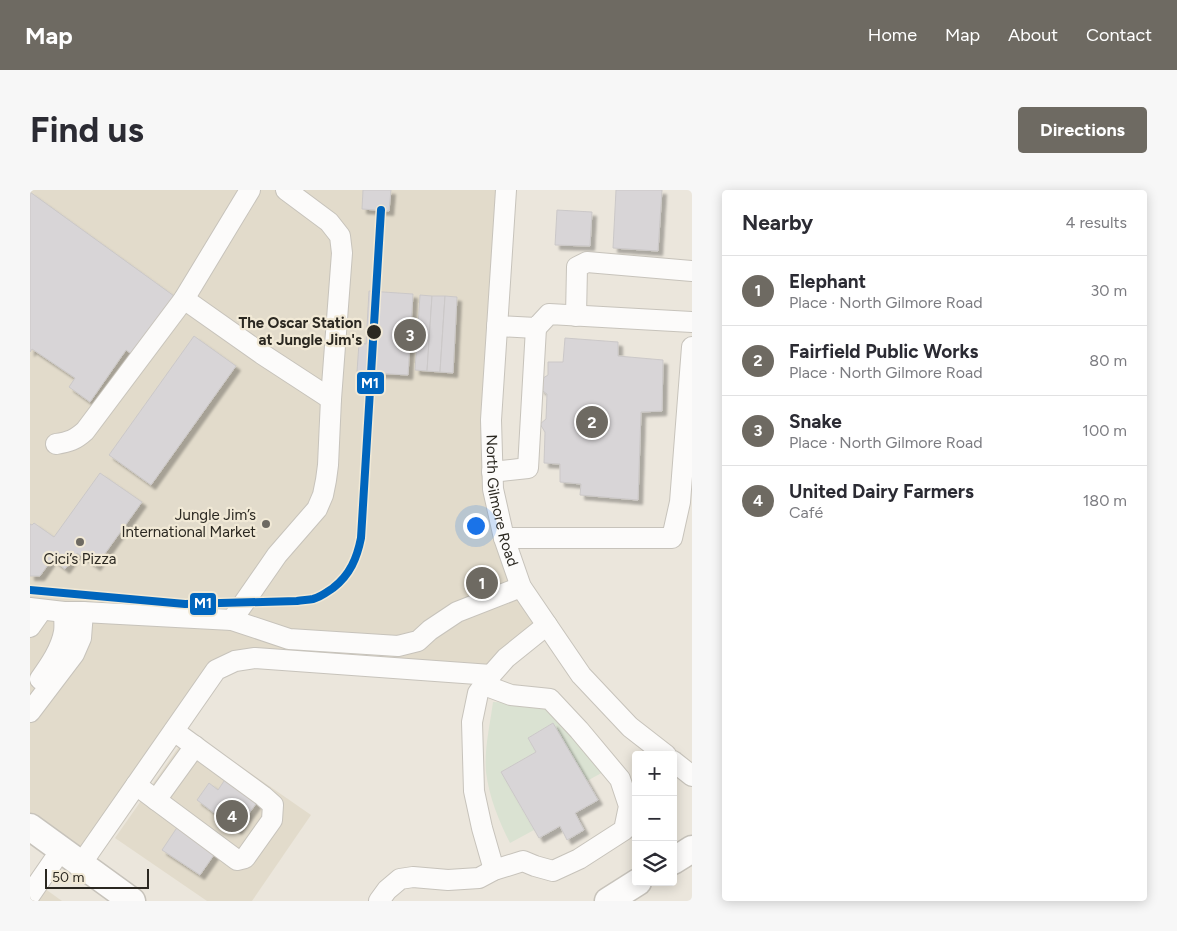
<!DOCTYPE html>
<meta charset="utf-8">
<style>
:root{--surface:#fff;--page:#f7f7f7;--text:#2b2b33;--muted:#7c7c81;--line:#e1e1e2;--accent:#6e6a62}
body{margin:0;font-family:Figtree,sans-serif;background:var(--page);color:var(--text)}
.controls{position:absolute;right:15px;bottom:15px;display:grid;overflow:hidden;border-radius:5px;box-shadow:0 2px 12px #0003}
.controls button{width:45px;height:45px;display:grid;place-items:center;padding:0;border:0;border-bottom:1px solid var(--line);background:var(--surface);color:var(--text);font:25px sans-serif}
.scale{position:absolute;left:15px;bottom:12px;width:104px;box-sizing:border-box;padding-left:5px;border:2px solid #2b2821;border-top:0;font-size:14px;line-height:18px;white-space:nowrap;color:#2b2821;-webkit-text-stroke:4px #f1e9d6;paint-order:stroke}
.you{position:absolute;left:445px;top:335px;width:18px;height:18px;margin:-12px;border:4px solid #fff;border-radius:50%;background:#1a73e8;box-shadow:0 0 0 8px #1a73e833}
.badge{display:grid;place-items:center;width:32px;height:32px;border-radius:50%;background:var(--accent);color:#fff;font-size:16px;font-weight:700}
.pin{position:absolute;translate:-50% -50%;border:2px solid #fff;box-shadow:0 1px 5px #0006}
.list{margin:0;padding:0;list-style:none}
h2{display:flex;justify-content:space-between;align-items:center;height:65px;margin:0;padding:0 20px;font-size:21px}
h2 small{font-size:16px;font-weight:400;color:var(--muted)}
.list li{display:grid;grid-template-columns:32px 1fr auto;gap:15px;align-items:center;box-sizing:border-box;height:70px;padding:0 20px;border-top:1px solid var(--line)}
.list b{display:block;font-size:19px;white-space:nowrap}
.list p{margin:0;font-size:16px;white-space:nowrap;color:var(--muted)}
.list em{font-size:16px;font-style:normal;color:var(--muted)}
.icon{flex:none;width:28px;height:28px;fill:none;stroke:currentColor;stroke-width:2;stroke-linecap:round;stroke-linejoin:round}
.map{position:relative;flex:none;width:662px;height:711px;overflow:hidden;border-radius:5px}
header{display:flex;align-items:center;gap:30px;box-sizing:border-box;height:70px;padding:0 25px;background:var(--accent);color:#fff}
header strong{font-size:24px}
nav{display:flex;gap:28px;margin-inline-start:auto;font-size:18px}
.intro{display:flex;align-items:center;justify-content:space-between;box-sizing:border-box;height:120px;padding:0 30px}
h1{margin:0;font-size:35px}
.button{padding:12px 22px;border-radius:5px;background:var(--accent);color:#fff;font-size:18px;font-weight:700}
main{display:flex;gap:30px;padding:0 30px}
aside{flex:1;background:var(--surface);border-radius:5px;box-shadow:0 2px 12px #0003}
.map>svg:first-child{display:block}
.commercial{fill:#e2dbcb}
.green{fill:#dae2d2}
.building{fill:#d8d5d7;stroke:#cbc8c8;filter:url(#shadow)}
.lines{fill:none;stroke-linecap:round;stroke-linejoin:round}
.minor-casing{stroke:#c7c3bb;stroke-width:22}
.major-casing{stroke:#c7c3bb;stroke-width:29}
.minor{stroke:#fcfbfa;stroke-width:20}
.major{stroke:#fcfbfa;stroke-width:26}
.metro-1-casing{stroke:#f1e9d6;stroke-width:11}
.metro-1{stroke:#0065bd;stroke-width:8}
.stop-dot{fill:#2b2821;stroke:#f1e9d6;stroke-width:2}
.poi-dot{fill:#6e6a62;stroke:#f1e9d6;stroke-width:2}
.labels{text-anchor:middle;stroke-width:4.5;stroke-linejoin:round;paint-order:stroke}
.stop-label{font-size:15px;font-weight:bold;fill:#2b2821;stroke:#f1e9d6;text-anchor:end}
.street-label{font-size:15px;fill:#2b2821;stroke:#f1e9d6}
.poi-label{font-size:15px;fill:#2b2821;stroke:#f1e9d6;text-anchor:end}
.line-badge{stroke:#f1e9d6;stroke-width:2}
.badge-label{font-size:14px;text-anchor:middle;font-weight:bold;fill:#fff}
</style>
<header>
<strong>Map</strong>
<nav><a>Home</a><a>Map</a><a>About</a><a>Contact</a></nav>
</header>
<div class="intro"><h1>Find us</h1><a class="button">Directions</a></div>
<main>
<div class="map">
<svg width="662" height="711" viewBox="0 0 662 711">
<defs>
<filter id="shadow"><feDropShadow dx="4.5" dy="4.5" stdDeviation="1" flood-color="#0004"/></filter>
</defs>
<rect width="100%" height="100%" fill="#ebe6dc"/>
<g class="commercial">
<path d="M 0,0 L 476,0 L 468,319 L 517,435 L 461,485 L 205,471 L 51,674 L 0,637 Z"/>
<path d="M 160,541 L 281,625 L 222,711 L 177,711 L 85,648 Z"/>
<path d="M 0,688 L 32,711 L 0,711 Z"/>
</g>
<path class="green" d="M 463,512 L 509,514 L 522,520 L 575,581 L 557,591 L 523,533 L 498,548 L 506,562 L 471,582 L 504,640 L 480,653 C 469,631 459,607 456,582 C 454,559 460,535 463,512 Z"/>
<g class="building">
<path d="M 333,0 L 361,0 L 359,21 L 332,19 Z"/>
<path d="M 586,0 L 632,0 L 628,61 L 583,58 Z"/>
<path d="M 0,2 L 144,106 L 103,165 L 96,160 L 60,212 L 39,197 L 45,188 L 2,159 L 0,162 Z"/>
<path d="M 527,20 L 562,22 L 560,56 L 525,55 Z"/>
<path d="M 339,101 L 383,104 L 378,185 L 327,182 L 329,153 L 336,154 Z"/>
<path d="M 390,105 L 402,106 L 397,181 L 385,180 Z"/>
<path d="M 402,106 L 415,106 L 410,182 L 397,181 Z"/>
<path d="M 415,106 L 427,107 L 423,183 L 410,182 Z"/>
<path d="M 164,146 L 206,176 L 121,295 L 79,265 Z"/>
<path d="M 535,148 L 588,152 L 588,166 L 633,170 L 632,221 L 611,222 L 608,310 L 550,305 L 551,294 L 530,292 L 530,274 L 514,273 L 515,242 L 510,234 L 516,229 L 517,204 L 510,199 L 510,190 L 518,185 L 518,172 L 533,172 Z"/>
<path d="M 70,283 L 112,312 L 66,376 L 47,363 L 35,379 L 22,369 L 10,386 L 0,386 L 0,334 L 2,335 L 4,333 L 24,347 Z"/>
<path d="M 523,533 L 568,610 L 545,623 L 554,640 L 537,650 L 530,636 L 509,648 L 471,582 L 506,562 L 498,548 Z"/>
<path d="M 196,588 L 228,611 L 207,640 L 167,610 L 179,593 L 188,600 Z"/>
<path d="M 150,633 L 188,659 L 170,685 L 132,660 Z"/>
</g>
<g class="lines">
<g class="minor-casing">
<g id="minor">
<path id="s1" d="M 476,0 L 461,230 L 463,299 L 474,348 L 491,397 L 551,485 L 600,537 L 636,565"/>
<path d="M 154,109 L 232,164 L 301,209"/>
<path d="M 546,126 L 547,77 L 557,72 L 662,81"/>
<path d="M 467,136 L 506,138 L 519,124 L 662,132"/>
<path d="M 26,254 C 39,252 45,250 55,241 L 154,109 L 220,0"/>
<path d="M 462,282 L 498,278 L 506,138"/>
<path d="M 474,348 L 642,348 L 650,312 L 662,157"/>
<path d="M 0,418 L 34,422 L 53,422 L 202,430 L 259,449 L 368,456 L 388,451 L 400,440 L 427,422 L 491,397"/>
<path d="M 202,430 L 247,365 L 287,319 L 293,305 L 296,290 L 298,275 L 301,209 L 312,63 L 310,46 L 299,32 L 256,0"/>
<path d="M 0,437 L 12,420"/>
<path d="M 10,489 C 20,475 31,459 34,442 C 35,436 34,429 34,422"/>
<path d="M 0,522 L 44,464 L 51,448 L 53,422"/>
<path d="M 643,571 L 662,586"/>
<path d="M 106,595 L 207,670 L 215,668 L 242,630 L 243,615 L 233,606 L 144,541"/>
<path d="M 126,610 L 165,556"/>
<path d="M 51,674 L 186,480 L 205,471 L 225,468 L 461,485"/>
<path d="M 464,680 L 452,638 L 444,601 L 442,532 L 448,503 L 461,485 L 476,468 L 517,435"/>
<path d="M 0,705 L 31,660"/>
<path d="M 349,711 L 357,700 L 370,689 L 383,687 L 418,690 L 449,688 L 464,680 L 493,671 L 505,676 L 523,681 L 549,669 L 594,640 L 599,616 L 590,589 L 549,540 L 520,509 L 481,505 L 454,495"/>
</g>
</g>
<g class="major-casing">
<g id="major">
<path d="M 0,637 L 102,711"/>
<path d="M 643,671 L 662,659"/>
<path d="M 578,711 L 608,692"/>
</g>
</g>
<use href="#minor" class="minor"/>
<use href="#major" class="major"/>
<g class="metro-1-casing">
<path id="metro-1" d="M 0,400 L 155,414 L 267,411 C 272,410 278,410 283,409 C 291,407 297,402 303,398 C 320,385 327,368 331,348 L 351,20"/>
</g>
<use href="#metro-1" class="metro-1"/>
</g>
<circle class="stop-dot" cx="344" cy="142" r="8"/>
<g class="poi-dot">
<circle cx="236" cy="334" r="5"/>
<circle cx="50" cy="352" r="5"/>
</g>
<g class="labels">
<g class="stop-label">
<text x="332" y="138">The Oscar Station<tspan x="332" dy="17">at Jungle Jim's</tspan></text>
</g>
<g class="street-label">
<text dy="5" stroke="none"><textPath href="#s1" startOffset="312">North Gilmore Road</textPath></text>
</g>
<g class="poi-label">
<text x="226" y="330">Jungle Jim’s<tspan x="226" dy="17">International Market</tspan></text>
<text x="50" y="374" text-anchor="middle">Cici’s Pizza</text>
</g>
</g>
<g class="line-badge">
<rect x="326" y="181" width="29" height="24" rx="5" fill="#0065bd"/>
<rect x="159" y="402" width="28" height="24" rx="5" fill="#0065bd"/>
</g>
<g class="badge-label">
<text x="340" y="198">M1</text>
<text x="173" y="418">M1</text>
</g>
</svg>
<div class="controls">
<button>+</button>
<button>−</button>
<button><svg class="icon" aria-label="layers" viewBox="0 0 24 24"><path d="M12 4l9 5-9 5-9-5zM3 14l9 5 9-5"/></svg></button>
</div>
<div class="scale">50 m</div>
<div class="you"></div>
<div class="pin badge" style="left:452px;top:393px">1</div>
<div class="pin badge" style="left:562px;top:232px">2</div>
<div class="pin badge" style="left:380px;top:145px">3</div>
<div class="pin badge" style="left:202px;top:626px">4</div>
</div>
<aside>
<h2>Nearby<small>4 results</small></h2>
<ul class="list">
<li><span class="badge">1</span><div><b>Elephant</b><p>Place · North Gilmore Road</p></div><em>30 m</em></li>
<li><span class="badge">2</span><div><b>Fairfield Public Works</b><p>Place · North Gilmore Road</p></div><em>80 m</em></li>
<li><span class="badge">3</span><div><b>Snake</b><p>Place · North Gilmore Road</p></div><em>100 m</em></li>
<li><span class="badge">4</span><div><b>United Dairy Farmers</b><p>Café</p></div><em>180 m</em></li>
</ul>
</aside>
</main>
